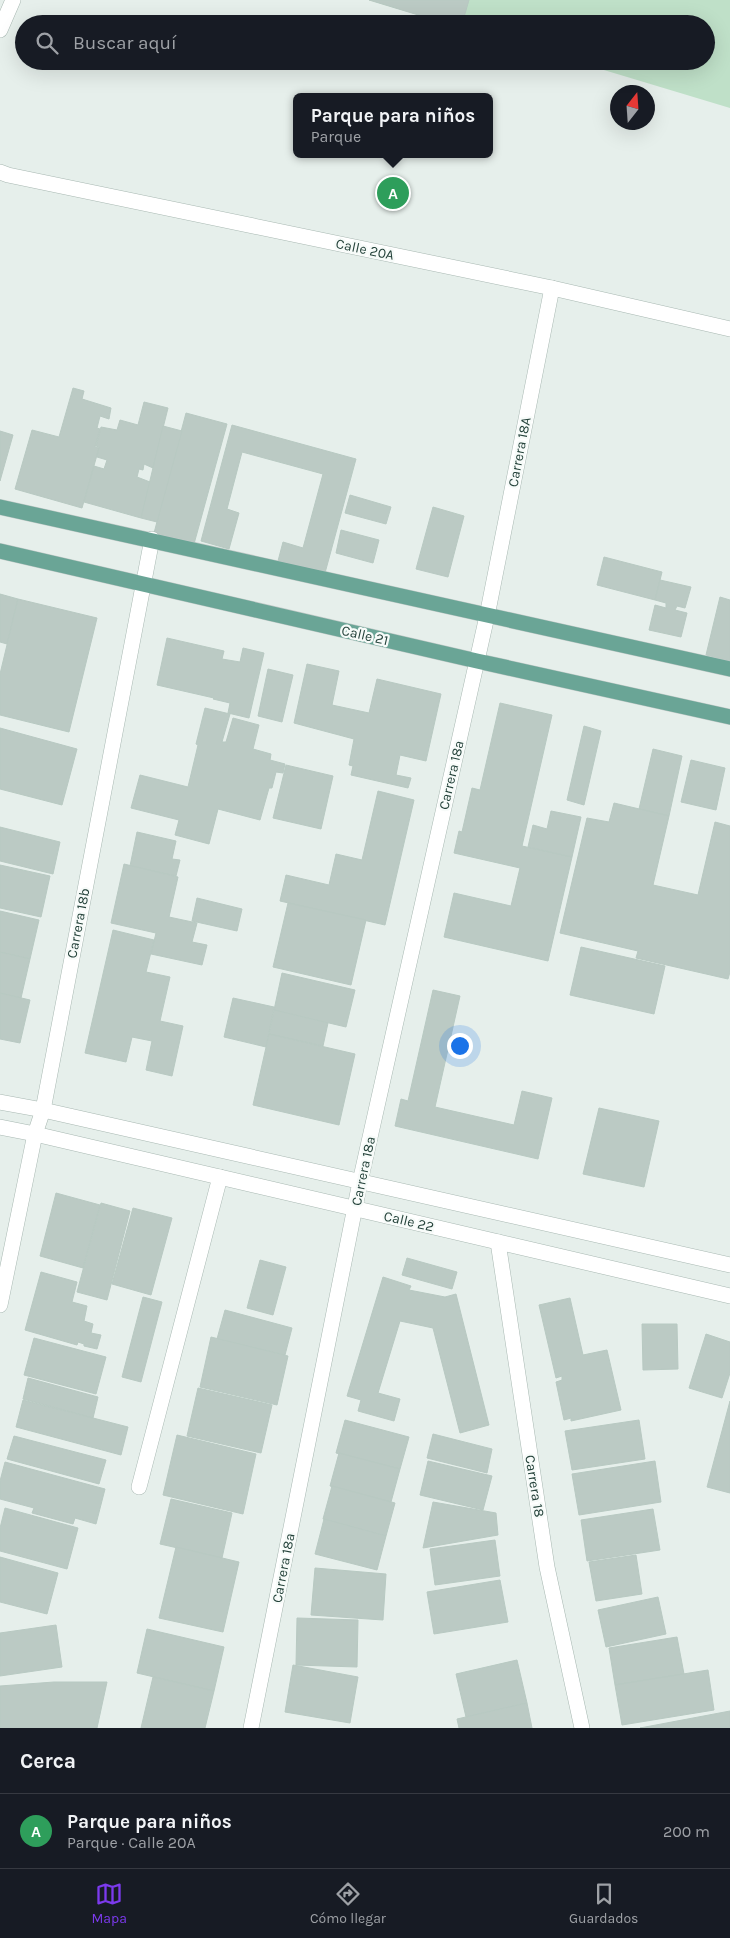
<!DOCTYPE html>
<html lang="es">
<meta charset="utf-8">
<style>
:root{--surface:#171b24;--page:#20242c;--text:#f1f3f6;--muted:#9ea1a6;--line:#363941;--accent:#7c3aed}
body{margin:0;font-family:Karla,sans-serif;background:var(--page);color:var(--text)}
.compass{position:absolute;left:610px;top:85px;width:45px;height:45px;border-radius:50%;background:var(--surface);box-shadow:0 5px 20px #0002;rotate:17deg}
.you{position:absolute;left:459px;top:1045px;width:18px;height:18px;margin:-12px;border:4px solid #fff;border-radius:50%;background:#1a73e8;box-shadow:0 0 0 8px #1a73e833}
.badge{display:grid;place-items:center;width:32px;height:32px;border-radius:50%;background:var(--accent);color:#fff;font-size:16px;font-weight:700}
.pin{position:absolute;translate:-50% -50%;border:2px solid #fff;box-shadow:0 1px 5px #0006}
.popup{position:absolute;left:293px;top:93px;width:200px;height:65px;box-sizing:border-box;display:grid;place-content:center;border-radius:8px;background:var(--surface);filter:drop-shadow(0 1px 4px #0005);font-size:16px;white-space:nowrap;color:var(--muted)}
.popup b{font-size:19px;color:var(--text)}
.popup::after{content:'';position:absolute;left:50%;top:100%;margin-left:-10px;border:10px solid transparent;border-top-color:var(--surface)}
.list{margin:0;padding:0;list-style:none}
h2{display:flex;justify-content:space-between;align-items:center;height:65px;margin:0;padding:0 20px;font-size:21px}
h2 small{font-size:16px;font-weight:400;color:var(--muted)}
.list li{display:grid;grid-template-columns:32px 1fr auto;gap:15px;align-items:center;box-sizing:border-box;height:75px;padding:0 20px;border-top:1px solid var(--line)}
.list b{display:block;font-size:19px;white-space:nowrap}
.list p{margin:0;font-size:16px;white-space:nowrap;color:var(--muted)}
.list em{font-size:16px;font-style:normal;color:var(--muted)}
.icon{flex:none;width:28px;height:28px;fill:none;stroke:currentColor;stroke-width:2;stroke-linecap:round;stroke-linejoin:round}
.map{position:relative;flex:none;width:730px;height:1728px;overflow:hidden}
.search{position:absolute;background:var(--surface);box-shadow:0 5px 20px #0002;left:15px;right:15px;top:15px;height:55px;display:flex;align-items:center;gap:12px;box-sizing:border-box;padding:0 18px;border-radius:28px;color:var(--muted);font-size:19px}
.sheet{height:140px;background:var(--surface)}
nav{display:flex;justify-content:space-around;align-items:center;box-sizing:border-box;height:70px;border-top:1px solid var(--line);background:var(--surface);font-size:14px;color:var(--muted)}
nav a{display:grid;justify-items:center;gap:2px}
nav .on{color:var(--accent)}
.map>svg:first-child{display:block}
.green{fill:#bfe0c8}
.building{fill:#bbcac4;stroke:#b8c9c2}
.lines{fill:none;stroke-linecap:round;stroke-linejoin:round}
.minor-casing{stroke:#a8b8b2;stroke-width:16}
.major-casing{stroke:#c2cac8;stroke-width:16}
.minor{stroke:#fff;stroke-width:15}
.major{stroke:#6aa596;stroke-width:15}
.labels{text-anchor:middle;stroke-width:4.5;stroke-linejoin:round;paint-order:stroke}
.street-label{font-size:14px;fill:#24423a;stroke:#f7fbf9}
</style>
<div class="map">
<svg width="730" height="1728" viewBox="0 0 730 1728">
<rect width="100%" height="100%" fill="#e6efeb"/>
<path class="green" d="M 369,0 L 730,0 L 730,108 L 574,61 L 706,61 L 706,24 L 448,24 Z"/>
<g class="building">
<path d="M 369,0 L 469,0 L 462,24 L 448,24 Z"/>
<path d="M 73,388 L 84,391 L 82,399 L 111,408 L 109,419 L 100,416 L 97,428 L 100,429 L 95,447 L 99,448 L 82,508 L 15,489 L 32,430 L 59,437 Z"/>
<path d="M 144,402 L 168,408 L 153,468 L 144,464 L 143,470 L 139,469 L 137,477 L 150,482 L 141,518 L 84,502 L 94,466 L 104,469 L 107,460 L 97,457 L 99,447 L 96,446 L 101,427 L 117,430 L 120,420 L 138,425 Z"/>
<path d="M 186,413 L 227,424 L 194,544 L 154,533 Z"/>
<path d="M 232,425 L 356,459 L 325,573 L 278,561 L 283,542 L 303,548 L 323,474 L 242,452 L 227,509 L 239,513 L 229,549 L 201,541 Z"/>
<path d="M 163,426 L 182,431 L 157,522 L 141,518 Z"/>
<path d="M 0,431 L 13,435 L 0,481 Z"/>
<path d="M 350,495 L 391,507 L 386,524 L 345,513 Z"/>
<path d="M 433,507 L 464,516 L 448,577 L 416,569 Z"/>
<path d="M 341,530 L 379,540 L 373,563 L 336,553 Z"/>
<path d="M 604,557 L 662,572 L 655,600 L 597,585 Z"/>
<path d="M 660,580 L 691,587 L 685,608 L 677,606 L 675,610 L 687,613 L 681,637 L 649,630 L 655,605 L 666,608 L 666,603 L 655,600 Z"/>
<path d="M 0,594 L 18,599 L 7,644 L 0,642 Z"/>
<path d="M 720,597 L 730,600 L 730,661 L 706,655 Z"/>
<path d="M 18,599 L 97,618 L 69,732 L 0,715 L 0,674 Z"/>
<path d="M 167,638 L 224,651 L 222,659 L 240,662 L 243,648 L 264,653 L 249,718 L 228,713 L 230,703 L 213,699 L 214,698 L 157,685 Z"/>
<path d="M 307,664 L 339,671 L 332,705 L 369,713 L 377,679 L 441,694 L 426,761 L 400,755 L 396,775 L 411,778 L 408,788 L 351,775 L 353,766 L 349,765 L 354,739 L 294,723 Z"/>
<path d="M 268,669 L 293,675 L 282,722 L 258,716 Z"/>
<path d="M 500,703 L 552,715 L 522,846 L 572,857 L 548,961 L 444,937 L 454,893 L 511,906 L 520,868 L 454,853 L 459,831 L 462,832 L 472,788 L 480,790 Z"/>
<path d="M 205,708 L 230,714 L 222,742 L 226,742 L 233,718 L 259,725 L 253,749 L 271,754 L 270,760 L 285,764 L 283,773 L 276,772 L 272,788 L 269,788 L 260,820 L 218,809 L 209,844 L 175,835 L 179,820 L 131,808 L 140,775 L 188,787 L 198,745 L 196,744 Z"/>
<path d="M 584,726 L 601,731 L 584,805 L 567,800 Z"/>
<path d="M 0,728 L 77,749 L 62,805 L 0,789 Z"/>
<path d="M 653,749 L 682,756 L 669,816 L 639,809 Z"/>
<path d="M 691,760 L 725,768 L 716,810 L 681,802 Z"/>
<path d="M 286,765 L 333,776 L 321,829 L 273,818 Z"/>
<path d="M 378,791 L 414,800 L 385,925 L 280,901 L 286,875 L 329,885 L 336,854 L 362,860 Z"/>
<path d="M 614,803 L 669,816 L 653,885 L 698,895 L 715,822 L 730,826 L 730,972 L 728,979 L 636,958 L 638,951 L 560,933 L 587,818 L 609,822 Z"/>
<path d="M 551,811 L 581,817 L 572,857 L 528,847 L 533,825 L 547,829 Z"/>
<path d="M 0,827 L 60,842 L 53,874 L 0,861 Z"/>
<path d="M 137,832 L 176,841 L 172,859 L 180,860 L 176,876 L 130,866 Z"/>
<path d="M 124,864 L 178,877 L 169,917 L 197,923 L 192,942 L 207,945 L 202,965 L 151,954 L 156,933 L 111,923 Z"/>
<path d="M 0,865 L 50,876 L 41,917 L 0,908 Z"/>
<path d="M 197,898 L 242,909 L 237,931 L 192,921 Z"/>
<path d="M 288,903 L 366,920 L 351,985 L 273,967 Z"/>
<path d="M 0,911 L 39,920 L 30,959 L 0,952 Z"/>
<path d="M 113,930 L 154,940 L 146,972 L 170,977 L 160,1021 L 183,1026 L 172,1076 L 146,1070 L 152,1041 L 132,1037 L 126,1062 L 85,1053 Z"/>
<path d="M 581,947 L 665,966 L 654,1014 L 570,995 Z"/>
<path d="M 0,952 L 30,959 L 21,998 L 0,993 Z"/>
<path d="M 282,973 L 355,990 L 346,1027 L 274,1010 Z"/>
<path d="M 433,990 L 460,996 L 435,1107 L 514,1125 L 522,1091 L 552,1098 L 538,1159 L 395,1126 L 401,1099 L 408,1101 Z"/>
<path d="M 0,993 L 30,1000 L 20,1043 L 0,1039 Z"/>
<path d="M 233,998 L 274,1007 L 266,1047 L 224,1037 Z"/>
<path d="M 274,1010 L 328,1023 L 323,1046 L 269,1034 Z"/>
<path d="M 269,1034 L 355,1054 L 339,1125 L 253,1105 Z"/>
<path d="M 599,1108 L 659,1121 L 644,1187 L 583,1174 Z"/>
<path d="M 56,1193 L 100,1205 L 83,1268 L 40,1256 Z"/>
<path d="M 101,1203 L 130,1211 L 107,1300 L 77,1292 Z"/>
<path d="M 133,1208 L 172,1218 L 151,1295 L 112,1284 Z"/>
<path d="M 407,1258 L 457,1272 L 452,1289 L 402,1275 Z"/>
<path d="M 260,1260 L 286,1267 L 273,1315 L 247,1308 Z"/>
<path d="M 41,1272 L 77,1282 L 72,1302 L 87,1306 L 84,1321 L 93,1324 L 91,1333 L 101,1335 L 97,1349 L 84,1346 L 84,1344 L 78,1342 L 77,1345 L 25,1330 Z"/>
<path d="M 383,1277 L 411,1286 L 409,1290 L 445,1297 L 456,1294 L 489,1425 L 460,1433 L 433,1328 L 400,1321 L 378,1393 L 400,1399 L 394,1421 L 358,1411 L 361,1400 L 347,1396 Z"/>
<path d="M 143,1297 L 162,1302 L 141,1382 L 122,1377 Z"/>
<path d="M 570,1298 L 583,1355 L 607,1350 L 621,1410 L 571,1421 L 571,1418 L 564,1420 L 556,1382 L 562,1380 L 562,1376 L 556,1378 L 539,1305 Z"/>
<path d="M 225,1310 L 292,1328 L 285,1355 L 217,1339 Z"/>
<path d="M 642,1324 L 677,1324 L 678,1369 L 643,1370 Z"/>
<path d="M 706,1334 L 730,1342 L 730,1373 L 722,1398 L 689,1388 Z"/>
<path d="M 211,1337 L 288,1356 L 277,1405 L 200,1387 Z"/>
<path d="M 34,1338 L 106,1357 L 96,1394 L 24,1375 Z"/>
<path d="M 28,1378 L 98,1397 L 93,1418 L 23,1399 Z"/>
<path d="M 198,1388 L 272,1405 L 261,1453 L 187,1436 Z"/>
<path d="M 23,1400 L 128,1427 L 121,1455 L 16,1427 Z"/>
<path d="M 730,1401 L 730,1493 L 707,1487 Z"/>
<path d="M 345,1420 L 409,1437 L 400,1469 L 336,1453 Z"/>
<path d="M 639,1420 L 645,1459 L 572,1470 L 565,1431 Z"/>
<path d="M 433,1434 L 492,1449 L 487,1473 L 427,1458 Z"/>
<path d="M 177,1435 L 256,1454 L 243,1514 L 163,1495 Z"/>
<path d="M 14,1436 L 106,1460 L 99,1484 L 7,1459 Z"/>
<path d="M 339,1453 L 400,1469 L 391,1502 L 330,1486 Z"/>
<path d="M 428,1461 L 492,1476 L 483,1510 L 420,1495 Z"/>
<path d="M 655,1461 L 661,1502 L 579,1515 L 572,1474 Z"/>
<path d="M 5,1462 L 105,1489 L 96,1524 L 75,1518 L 73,1524 L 32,1513 L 34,1508 L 0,1499 L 0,1481 Z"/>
<path d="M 332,1486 L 395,1503 L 386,1536 L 323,1519 Z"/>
<path d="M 171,1499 L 232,1513 L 222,1558 L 160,1544 Z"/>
<path d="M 433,1502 L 496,1513 L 498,1535 L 423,1548 Z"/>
<path d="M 5,1508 L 78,1528 L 67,1569 L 0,1551 L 0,1528 Z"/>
<path d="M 653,1509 L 660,1550 L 587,1561 L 581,1520 Z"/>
<path d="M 324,1519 L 386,1536 L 377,1570 L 315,1554 Z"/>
<path d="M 495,1540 L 500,1576 L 435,1585 L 430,1549 Z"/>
<path d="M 176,1547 L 239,1562 L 223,1632 L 159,1618 Z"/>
<path d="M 636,1555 L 642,1594 L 596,1601 L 589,1562 Z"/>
<path d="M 0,1557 L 58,1573 L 47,1614 L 0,1602 Z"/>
<path d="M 315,1568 L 386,1574 L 383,1620 L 311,1615 Z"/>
<path d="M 500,1580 L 508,1622 L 434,1634 L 427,1592 Z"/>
<path d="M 658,1597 L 666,1634 L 606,1647 L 598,1610 Z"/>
<path d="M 297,1618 L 358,1620 L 357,1667 L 296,1665 Z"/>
<path d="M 56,1625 L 62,1667 L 0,1676 L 0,1633 Z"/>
<path d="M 147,1629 L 224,1647 L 214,1691 L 137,1673 Z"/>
<path d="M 677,1637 L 684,1674 L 615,1685 L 609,1648 Z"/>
<path d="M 517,1660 L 527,1703 L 466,1717 L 456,1674 Z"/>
<path d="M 293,1665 L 358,1677 L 350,1723 L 285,1712 Z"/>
<path d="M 708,1670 L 714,1710 L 622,1725 L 615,1685 Z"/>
<path d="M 153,1677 L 214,1691 L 205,1728 L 141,1728 Z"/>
<path d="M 54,1682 L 107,1682 L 97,1728 L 0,1728 L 0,1686 Z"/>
<path d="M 527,1703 L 532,1728 L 459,1728 L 457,1719 Z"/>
<path d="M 730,1711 L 730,1728 L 640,1728 Z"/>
</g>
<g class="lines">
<g class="minor-casing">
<g id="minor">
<path d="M 0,30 L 13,0"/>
<path d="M 0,172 L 8,175 L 552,288 L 730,329"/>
<path d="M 0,1102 L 43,1110 L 730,1265"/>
<path d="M 0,1127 L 35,1134 L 730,1296"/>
<path d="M 498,1242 L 547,1567 L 582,1728"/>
<path d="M 0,1305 L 35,1134 L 43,1110 L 152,539"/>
<path d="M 139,1487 L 220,1177"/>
<path d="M 251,1728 L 360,1182 L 487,616 L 552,288"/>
</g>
</g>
<g class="major-casing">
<g id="major">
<path d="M 0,507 L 730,669"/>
<path d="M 0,551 L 477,661 L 730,717"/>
</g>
</g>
<use href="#minor" class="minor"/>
<use href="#major" class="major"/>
</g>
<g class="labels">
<g class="street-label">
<text transform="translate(365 249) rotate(12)" y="5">Calle 20A</text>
<text transform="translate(519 452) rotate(-79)" y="5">Carrera 18A</text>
<text transform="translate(365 635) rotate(13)" y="5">Calle 21</text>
<text transform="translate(451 775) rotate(-77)" y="5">Carrera 18a</text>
<text transform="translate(78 923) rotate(-79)" y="5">Carrera 18b</text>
<text transform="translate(363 1171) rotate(-78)" y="5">Carrera 18a</text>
<text transform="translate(409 1221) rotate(13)" y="5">Calle 22</text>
<text transform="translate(535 1486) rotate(81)" y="5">Carrera 18</text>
<text transform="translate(283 1568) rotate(-79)" y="5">Carrera 18a</text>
</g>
</g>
</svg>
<svg class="compass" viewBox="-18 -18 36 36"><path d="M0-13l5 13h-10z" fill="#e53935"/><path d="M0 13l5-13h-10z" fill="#9ea1a6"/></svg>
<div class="you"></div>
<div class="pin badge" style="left:393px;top:193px;background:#2e9e5b">A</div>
<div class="popup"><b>Parque para niños</b>Parque</div>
<div class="search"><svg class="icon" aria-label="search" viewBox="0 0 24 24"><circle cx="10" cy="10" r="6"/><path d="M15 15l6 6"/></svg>Buscar aquí</div>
</div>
<section class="sheet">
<h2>Cerca<small></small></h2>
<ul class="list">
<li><span class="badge" style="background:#2e9e5b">A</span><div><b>Parque para niños</b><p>Parque · Calle 20A</p></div><em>200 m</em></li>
</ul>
</section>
<nav>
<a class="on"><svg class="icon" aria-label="map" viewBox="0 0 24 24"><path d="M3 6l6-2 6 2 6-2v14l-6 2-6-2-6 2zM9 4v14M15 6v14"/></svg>Mapa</a>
<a><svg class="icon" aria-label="directions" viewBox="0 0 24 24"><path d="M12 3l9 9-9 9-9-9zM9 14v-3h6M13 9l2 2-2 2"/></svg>Cómo llegar</a>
<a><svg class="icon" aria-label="saved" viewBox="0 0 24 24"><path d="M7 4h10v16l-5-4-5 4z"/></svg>Guardados</a>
</nav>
